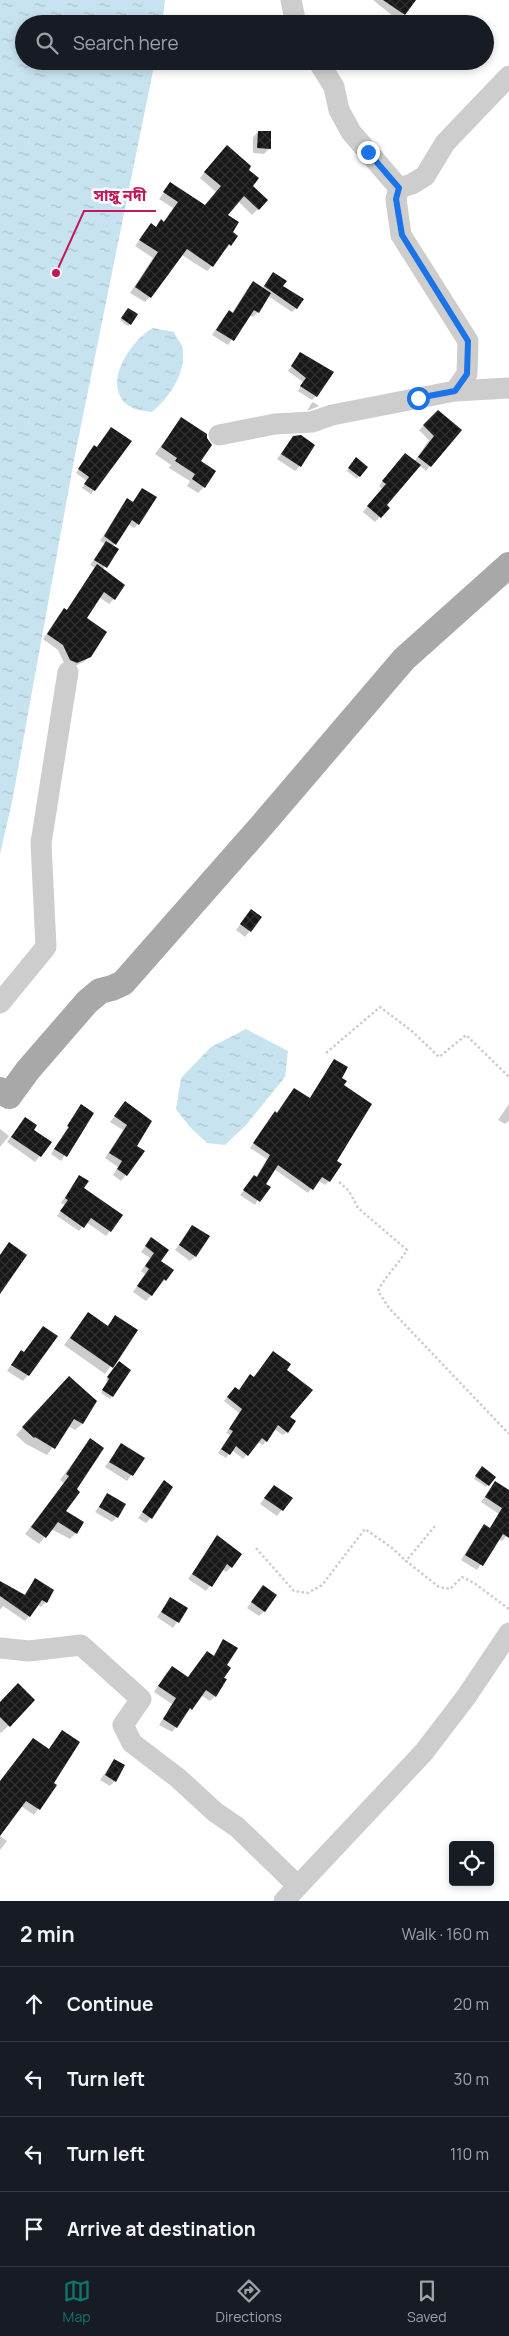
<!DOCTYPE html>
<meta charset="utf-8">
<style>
:root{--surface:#171b24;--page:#20242c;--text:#f1f3f6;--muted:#9ea1a6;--line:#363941;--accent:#0f766e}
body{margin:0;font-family:Manrope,"Noto Sans Bengali",sans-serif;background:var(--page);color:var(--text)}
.controls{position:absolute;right:15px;bottom:15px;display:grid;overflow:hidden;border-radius:5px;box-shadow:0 2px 8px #0003}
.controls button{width:45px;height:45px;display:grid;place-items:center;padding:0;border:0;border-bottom:1px solid var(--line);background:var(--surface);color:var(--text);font:25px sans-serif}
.stop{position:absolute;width:15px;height:15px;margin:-11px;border:4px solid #1a73e8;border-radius:50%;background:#fff}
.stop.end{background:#1a73e8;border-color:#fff;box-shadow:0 1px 5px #0008}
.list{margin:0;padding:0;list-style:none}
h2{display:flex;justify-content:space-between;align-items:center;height:65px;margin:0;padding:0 20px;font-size:21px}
h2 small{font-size:16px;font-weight:400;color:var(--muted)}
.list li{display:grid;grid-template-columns:32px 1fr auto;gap:15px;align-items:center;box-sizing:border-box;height:75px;padding:0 20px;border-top:1px solid var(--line)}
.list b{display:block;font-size:19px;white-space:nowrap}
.list em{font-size:16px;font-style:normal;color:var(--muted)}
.icon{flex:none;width:28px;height:28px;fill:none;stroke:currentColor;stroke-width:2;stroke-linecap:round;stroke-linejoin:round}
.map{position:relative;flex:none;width:509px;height:1901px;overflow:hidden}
.search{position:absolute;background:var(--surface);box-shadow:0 2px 8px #0003;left:15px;right:15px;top:15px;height:55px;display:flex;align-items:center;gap:12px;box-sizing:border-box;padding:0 18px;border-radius:28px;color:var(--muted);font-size:19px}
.sheet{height:365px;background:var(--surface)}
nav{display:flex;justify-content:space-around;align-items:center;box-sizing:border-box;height:70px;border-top:1px solid var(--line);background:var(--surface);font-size:14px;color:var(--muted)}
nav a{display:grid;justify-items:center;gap:2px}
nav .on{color:var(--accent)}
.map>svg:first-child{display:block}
.water{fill:url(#water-ripples)}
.shadow{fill:#0003}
.building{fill:url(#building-cross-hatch)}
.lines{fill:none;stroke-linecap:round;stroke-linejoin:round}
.path{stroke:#cdcdcd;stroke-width:2.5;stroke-dasharray:2.5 2.5;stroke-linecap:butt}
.minor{stroke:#cdcdcd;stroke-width:21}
.major{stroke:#a8a8a8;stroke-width:26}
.route{stroke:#1a73e8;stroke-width:6}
.leader{fill:none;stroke:#c2185b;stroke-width:2}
.callout-dot{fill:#c2185b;stroke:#fff;stroke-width:2}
.callout-label{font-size:16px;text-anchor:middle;font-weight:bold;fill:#c2185b;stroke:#fff;stroke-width:5;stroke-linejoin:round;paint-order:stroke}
</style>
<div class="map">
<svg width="509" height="1901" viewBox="0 0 509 1901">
<defs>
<pattern id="water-ripples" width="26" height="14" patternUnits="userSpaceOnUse" patternTransform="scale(1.25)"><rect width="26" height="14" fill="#c7e3f0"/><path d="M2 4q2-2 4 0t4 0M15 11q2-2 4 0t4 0" fill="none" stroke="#abc3ce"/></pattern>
<pattern id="building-cross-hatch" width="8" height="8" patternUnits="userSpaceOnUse" patternTransform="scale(1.25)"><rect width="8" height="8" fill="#171717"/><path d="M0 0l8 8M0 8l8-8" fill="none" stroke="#303030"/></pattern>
</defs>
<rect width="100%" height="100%" fill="#fff"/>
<g class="water">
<path d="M 0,0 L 165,0 L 162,24 L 24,24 L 24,61 L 155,61 L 75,455 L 12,802 L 0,854 Z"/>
<path d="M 153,328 L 174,332 C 176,337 180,342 182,346 C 188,371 170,397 152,412 C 145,411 135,410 129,406 C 100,385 131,340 153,328 Z"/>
<path d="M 246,1029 L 288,1051 L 285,1077 L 246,1125 L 225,1145 L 207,1143 L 189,1126 L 176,1109 L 181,1078 L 211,1047 Z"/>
</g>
<g class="shadow">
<path d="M 373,0 L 414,0 L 398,20 Z"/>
<path d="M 258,132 L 270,148 L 264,154 L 253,153 L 253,137 Z"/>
<path d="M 221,152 L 247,170 L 251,186 L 267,200 L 252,215 L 238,201 L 226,215 L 231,232 L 230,245 L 225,250 L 223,249 L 212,266 L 207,271 L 182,255 L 169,274 L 145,302 L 130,293 L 153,258 L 135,246 L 151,225 L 155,228 L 161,221 L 163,222 L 173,208 L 159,199 L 170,184 L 205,206 L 216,192 L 200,178 Z"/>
<path d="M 273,274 L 296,308 L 292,312 L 268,296 L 258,312 L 253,317 L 249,315 L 228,345 L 212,335 L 224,317 L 229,312 L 232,313 L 248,288 L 253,283 L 262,289 Z"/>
<path d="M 126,311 L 130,324 L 128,326 L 120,320 Z"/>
<path d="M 301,353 L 316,396 L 312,400 L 298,391 L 303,382 L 288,371 Z"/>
<path d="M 313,402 L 319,406 L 307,411 L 311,404 Z"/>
<path d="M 438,412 L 430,466 L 426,471 L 419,465 L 385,506 L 388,508 L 375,522 L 363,512 L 382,489 L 379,486 L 400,459 L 414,462 L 429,440 L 419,430 Z"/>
<path d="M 181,419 L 200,462 L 204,487 L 198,493 L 187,486 L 190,481 L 169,468 L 171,465 L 155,454 Z"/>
<path d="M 111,428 L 94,490 L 91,494 L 82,488 L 87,481 L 76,473 L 90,450 L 94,447 L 96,448 Z"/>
<path d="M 294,437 L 300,466 L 295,471 L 277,459 Z"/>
<path d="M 354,461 L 366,467 L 357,479 L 347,471 Z"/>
<path d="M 143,489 L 138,524 L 134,528 L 128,524 L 113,546 L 103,570 L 114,599 L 109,604 L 99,597 L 85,619 L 90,656 L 85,661 L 71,668 L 65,665 L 58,650 L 43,639 L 59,615 L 64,610 L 66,611 L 95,568 L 90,565 L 105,544 L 100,541 L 123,504 L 127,500 L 132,503 Z"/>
<path d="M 251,910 L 261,917 L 245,937 L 236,930 Z"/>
<path d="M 334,1060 L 342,1085 L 336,1162 L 329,1181 L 325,1185 L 318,1180 L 308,1193 L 274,1169 L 255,1205 L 240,1195 L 251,1181 L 256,1177 L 267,1159 L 250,1148 L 271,1117 L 275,1113 L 276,1114 L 290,1093 L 309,1099 Z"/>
<path d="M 125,1102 L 135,1146 L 143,1152 L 121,1181 L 113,1175 L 118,1167 L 105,1158 L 123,1130 L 110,1122 Z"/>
<path d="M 509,1104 L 509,1121 L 505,1124 L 498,1120 Z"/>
<path d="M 81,1106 L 93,1113 L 61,1161 L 51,1154 Z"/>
<path d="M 25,1118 L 32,1130 L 50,1143 L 35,1162 L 7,1142 Z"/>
<path d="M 0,1129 L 9,1136 L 0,1147 Z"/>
<path d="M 79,1176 L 83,1188 L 110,1231 L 106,1236 L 86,1222 L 79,1231 L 57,1216 L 65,1205 L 61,1203 Z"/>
<path d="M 192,1226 L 196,1256 L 190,1261 L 175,1250 Z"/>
<path d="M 151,1239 L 165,1280 L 146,1301 L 133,1292 L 145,1274 L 141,1271 L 150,1258 L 141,1252 Z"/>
<path d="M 88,1313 L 107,1326 L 115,1317 L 136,1331 L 105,1374 L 64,1345 Z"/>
<path d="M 21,1351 L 24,1353 L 28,1375 L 23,1381 L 7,1371 Z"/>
<path d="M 273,1352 L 285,1370 L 288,1417 L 287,1432 L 283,1435 L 274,1429 L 263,1445 L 258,1442 L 243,1459 L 232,1450 L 226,1458 L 218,1453 L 230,1435 L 226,1433 L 239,1413 L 224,1401 L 231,1392 L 238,1391 L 253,1378 Z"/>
<path d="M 117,1365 L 112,1396 L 110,1399 L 101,1393 L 108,1381 L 106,1380 Z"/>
<path d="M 62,1384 L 95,1401 L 82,1424 L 75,1430 L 68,1426 L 47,1455 L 26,1444 L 16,1435 Z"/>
<path d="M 90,1440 L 75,1490 L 65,1511 L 76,1533 L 70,1539 L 51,1529 L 39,1544 L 25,1534 L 64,1483 L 60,1480 Z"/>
<path d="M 121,1444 L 143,1458 L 127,1481 L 105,1467 Z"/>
<path d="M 480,1470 L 488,1485 L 486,1487 L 474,1479 Z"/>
<path d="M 164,1482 L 151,1518 L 146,1523 L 138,1518 Z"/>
<path d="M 495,1482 L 509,1492 L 509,1533 L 502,1541 L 498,1539 L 477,1570 L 461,1560 L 479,1531 L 484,1526 L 489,1529 L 499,1514 L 481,1502 Z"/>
<path d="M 274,1486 L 291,1498 L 277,1516 L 260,1504 Z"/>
<path d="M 108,1494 L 117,1517 L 112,1522 L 95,1512 Z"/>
<path d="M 218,1537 L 231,1567 L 226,1572 L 222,1569 L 206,1591 L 188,1579 Z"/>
<path d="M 35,1580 L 53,1590 L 46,1602 L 41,1607 L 38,1605 L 25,1621 L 3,1606 L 0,1610 L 0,1582 L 23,1596 Z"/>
<path d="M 263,1587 L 265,1611 L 259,1616 L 247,1608 Z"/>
<path d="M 171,1598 L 187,1608 L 173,1628 L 157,1617 Z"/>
<path d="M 224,1641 L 226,1665 L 215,1696 L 210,1701 L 201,1695 L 172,1732 L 159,1725 L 172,1704 L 154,1692 L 167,1672 L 172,1668 L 188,1678 L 213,1656 Z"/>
<path d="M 34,1700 L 1,1733 L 0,1732 L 0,1703 Z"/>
<path d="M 62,1732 L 52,1783 L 55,1785 L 34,1815 L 21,1806 L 0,1833 L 0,1782 L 48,1750 Z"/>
<path d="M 114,1760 L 115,1781 L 110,1786 L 100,1780 Z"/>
<path d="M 0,1836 L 7,1841 L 0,1850 Z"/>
</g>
<g class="building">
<path d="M 383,0 L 416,0 L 405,15 Z"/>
<path d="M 258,131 L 271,131 L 271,149 L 257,148 Z"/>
<path d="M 227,145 L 251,166 L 249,170 L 259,178 L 253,186 L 268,200 L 259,210 L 244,196 L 228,215 L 239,222 L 233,232 L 238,236 L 231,246 L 229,244 L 213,267 L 187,249 L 151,298 L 135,287 L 158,252 L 139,240 L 151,223 L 156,227 L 161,219 L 164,222 L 178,202 L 163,192 L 170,182 L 205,205 L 221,186 L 204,172 Z"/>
<path d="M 273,272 L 287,281 L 283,286 L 304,299 L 297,309 L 264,286 Z"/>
<path d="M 253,281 L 271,293 L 259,313 L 254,310 L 234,341 L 216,330 L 229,310 L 233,313 Z"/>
<path d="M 128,308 L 138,314 L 131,325 L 121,318 Z"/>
<path d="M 300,352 L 334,372 L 317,397 L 300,386 L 306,378 L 291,366 Z"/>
<path d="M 438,410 L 462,430 L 431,467 L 418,457 L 434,436 L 423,425 Z"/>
<path d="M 181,417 L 207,434 L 207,438 L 212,445 L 201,461 L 216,471 L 205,488 L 192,479 L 195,474 L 175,461 L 177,458 L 161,447 Z"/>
<path d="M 111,427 L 132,441 L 95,491 L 84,484 L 89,477 L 78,469 L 94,445 L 97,447 Z"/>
<path d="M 301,435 L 315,445 L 301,467 L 281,454 L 293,436 Z"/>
<path d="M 405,453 L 421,465 L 387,505 L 390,508 L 381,518 L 367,506 L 386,484 L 382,481 Z"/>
<path d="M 356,457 L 368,467 L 360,477 L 348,468 Z"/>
<path d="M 142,488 L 157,497 L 139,525 L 132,520 L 116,545 L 104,536 L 127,498 L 133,502 Z"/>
<path d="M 106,541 L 119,549 L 107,568 L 94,560 Z"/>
<path d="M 97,564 L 125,585 L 115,600 L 104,592 L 87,618 L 107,632 L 91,657 L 77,663 L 70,660 L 63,645 L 47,634 L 64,608 L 67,610 Z"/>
<path d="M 251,909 L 262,917 L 251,932 L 240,924 Z"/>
<path d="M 334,1059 L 348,1067 L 342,1078 L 347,1081 L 344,1085 L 372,1104 L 337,1161 L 342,1164 L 330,1182 L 322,1177 L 313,1190 L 278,1165 L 266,1184 L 271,1187 L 260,1202 L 243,1190 L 254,1175 L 257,1177 L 270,1155 L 253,1143 L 275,1111 L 277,1113 L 294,1088 L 310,1098 Z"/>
<path d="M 125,1101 L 152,1121 L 137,1146 L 145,1151 L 127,1176 L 117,1169 L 122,1161 L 109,1153 L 127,1125 L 114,1116 Z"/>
<path d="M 81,1104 L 94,1113 L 67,1157 L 54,1149 L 69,1127 L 67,1126 Z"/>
<path d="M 25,1117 L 37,1125 L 34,1130 L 52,1142 L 41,1157 L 11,1137 Z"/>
<path d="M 79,1175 L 89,1181 L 84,1188 L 123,1215 L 111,1232 L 91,1218 L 84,1228 L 60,1211 L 68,1200 L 65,1198 Z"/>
<path d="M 192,1225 L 210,1236 L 196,1257 L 179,1245 Z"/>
<path d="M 151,1237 L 169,1250 L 161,1261 L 174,1270 L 166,1281 L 164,1279 L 152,1296 L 137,1286 L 149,1269 L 145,1266 L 154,1253 L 145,1246 Z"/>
<path d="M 9,1242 L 27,1255 L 0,1294 L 0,1255 Z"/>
<path d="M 88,1312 L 108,1326 L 115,1315 L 138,1330 L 113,1368 L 70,1338 Z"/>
<path d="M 43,1326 L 58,1336 L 29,1376 L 11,1365 L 21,1350 L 24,1352 Z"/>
<path d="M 273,1351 L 291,1364 L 287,1370 L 313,1390 L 290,1417 L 296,1421 L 288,1433 L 278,1425 L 267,1442 L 262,1438 L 248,1456 L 236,1446 L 230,1455 L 221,1449 L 233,1431 L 229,1429 L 242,1409 L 227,1397 L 235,1387 L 239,1390 L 250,1374 L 254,1377 Z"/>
<path d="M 119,1361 L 131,1370 L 113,1397 L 102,1390 L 109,1379 L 107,1377 Z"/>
<path d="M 69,1376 L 97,1401 L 83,1424 L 74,1419 L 55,1449 L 35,1437 L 34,1438 L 22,1427 Z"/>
<path d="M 90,1438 L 104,1448 L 77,1489 L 80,1492 L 66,1511 L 84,1522 L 77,1534 L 58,1522 L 46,1538 L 31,1527 L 69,1476 L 66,1474 Z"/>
<path d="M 121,1443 L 145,1458 L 133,1476 L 109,1462 Z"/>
<path d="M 482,1466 L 496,1477 L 489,1486 L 475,1476 Z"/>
<path d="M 164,1480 L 173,1487 L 152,1519 L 142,1512 Z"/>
<path d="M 495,1481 L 509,1490 L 509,1538 L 503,1534 L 483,1566 L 465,1555 L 484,1524 L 490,1528 L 502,1508 L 485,1497 Z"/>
<path d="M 274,1485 L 293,1498 L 283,1511 L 264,1498 Z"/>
<path d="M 107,1493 L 126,1504 L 118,1518 L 99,1507 Z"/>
<path d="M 217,1535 L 242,1554 L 232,1568 L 227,1564 L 212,1587 L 192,1574 Z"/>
<path d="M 35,1578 L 54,1590 L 47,1603 L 42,1600 L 30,1617 L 0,1596 L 0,1581 L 25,1595 Z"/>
<path d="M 263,1585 L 277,1595 L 265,1612 L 251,1602 Z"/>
<path d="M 170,1597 L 188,1608 L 179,1623 L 161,1612 Z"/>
<path d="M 223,1639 L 238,1648 L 227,1665 L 231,1668 L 224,1678 L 227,1679 L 216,1697 L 206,1690 L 192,1710 L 190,1708 L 177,1728 L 163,1719 L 176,1698 L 158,1686 L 172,1666 L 188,1677 L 207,1651 L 214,1656 Z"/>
<path d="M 18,1683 L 35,1700 L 10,1727 L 0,1717 L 0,1702 Z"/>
<path d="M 62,1730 L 80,1742 L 54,1783 L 57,1785 L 40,1810 L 26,1801 L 0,1836 L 0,1781 L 33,1738 L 49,1749 Z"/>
<path d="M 114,1759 L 125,1765 L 116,1782 L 105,1775 Z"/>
</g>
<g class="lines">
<g class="path">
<path d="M 326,1053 L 380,1007 L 413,1032 L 439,1057 L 466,1035 L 509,1077"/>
<path d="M 339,1182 L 349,1191 L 358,1208 L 407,1250 C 398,1265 386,1275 378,1291 L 389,1308 L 509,1434"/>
<path d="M 435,1526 L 406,1561 L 439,1587 L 450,1589 L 462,1577 L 474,1583 L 509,1609"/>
<path d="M 256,1548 L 294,1591 L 308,1593 L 322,1585 L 365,1529 L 391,1547 L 406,1561"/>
</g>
<g class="minor">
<path d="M 291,0 L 296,24"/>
<path d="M 318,61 L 334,87 L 339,110 L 351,132 L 399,188"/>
<path d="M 455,391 L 467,374 L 468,341 L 401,235 L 396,199 L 399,188 L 412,184 L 425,176 L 445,143 L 509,76"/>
<path d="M 219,435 L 275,424 L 312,422 L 332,415 L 455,391 L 509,388"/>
<path d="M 0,1003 L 46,947 L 41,843 L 68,672"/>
<path d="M 0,1648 L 29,1651 L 81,1645 L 141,1699 L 123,1725 L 132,1743 L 178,1778 L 215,1812 L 237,1827 L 298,1886 L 424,1752 L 466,1697 L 509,1633"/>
<path d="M 284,1901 L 298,1886"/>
</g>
<path class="major" d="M 0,1090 L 9,1096 L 28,1070 L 87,1002 L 100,991 L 112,988 L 123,983 L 263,824 L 404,659 L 509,565"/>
</g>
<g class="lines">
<path class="route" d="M 368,152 L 399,188 L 396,199 L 402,235 L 468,341 L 467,374 L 455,391 L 418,398"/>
</g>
<path class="leader" d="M56 273L84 211H156"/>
<circle class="callout-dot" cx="56" cy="273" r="5"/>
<g class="callout-label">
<text x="120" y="201">সাঙ্গু নদী</text>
</g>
</svg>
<div class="controls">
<button><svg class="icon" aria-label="locate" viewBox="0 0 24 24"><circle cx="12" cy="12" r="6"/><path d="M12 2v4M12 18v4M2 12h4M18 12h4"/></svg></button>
</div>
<div class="stop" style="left:418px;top:398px"></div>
<div class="stop end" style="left:368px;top:152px"></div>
<div class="search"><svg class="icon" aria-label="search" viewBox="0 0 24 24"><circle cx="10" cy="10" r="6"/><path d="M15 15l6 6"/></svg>Search here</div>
</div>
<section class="sheet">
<h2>2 min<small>Walk · 160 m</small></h2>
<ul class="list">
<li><svg class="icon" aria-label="ahead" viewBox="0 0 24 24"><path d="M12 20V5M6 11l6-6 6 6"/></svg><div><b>Continue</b></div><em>20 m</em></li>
<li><svg class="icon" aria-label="left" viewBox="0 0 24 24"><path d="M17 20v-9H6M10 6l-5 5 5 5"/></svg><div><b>Turn left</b></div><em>30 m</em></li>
<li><svg class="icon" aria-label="left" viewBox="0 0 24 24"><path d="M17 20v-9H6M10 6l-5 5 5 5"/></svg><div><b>Turn left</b></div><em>110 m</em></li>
<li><svg class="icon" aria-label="arrive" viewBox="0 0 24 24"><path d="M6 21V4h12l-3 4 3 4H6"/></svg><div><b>Arrive at destination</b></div></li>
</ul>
</section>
<nav>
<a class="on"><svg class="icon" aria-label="map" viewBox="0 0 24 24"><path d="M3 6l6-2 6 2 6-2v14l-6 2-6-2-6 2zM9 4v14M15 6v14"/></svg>Map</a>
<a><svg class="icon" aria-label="directions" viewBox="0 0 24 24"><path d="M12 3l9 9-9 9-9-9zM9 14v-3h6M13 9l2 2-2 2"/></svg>Directions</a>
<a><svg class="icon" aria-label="saved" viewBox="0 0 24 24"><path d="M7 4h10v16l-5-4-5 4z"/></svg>Saved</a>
</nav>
